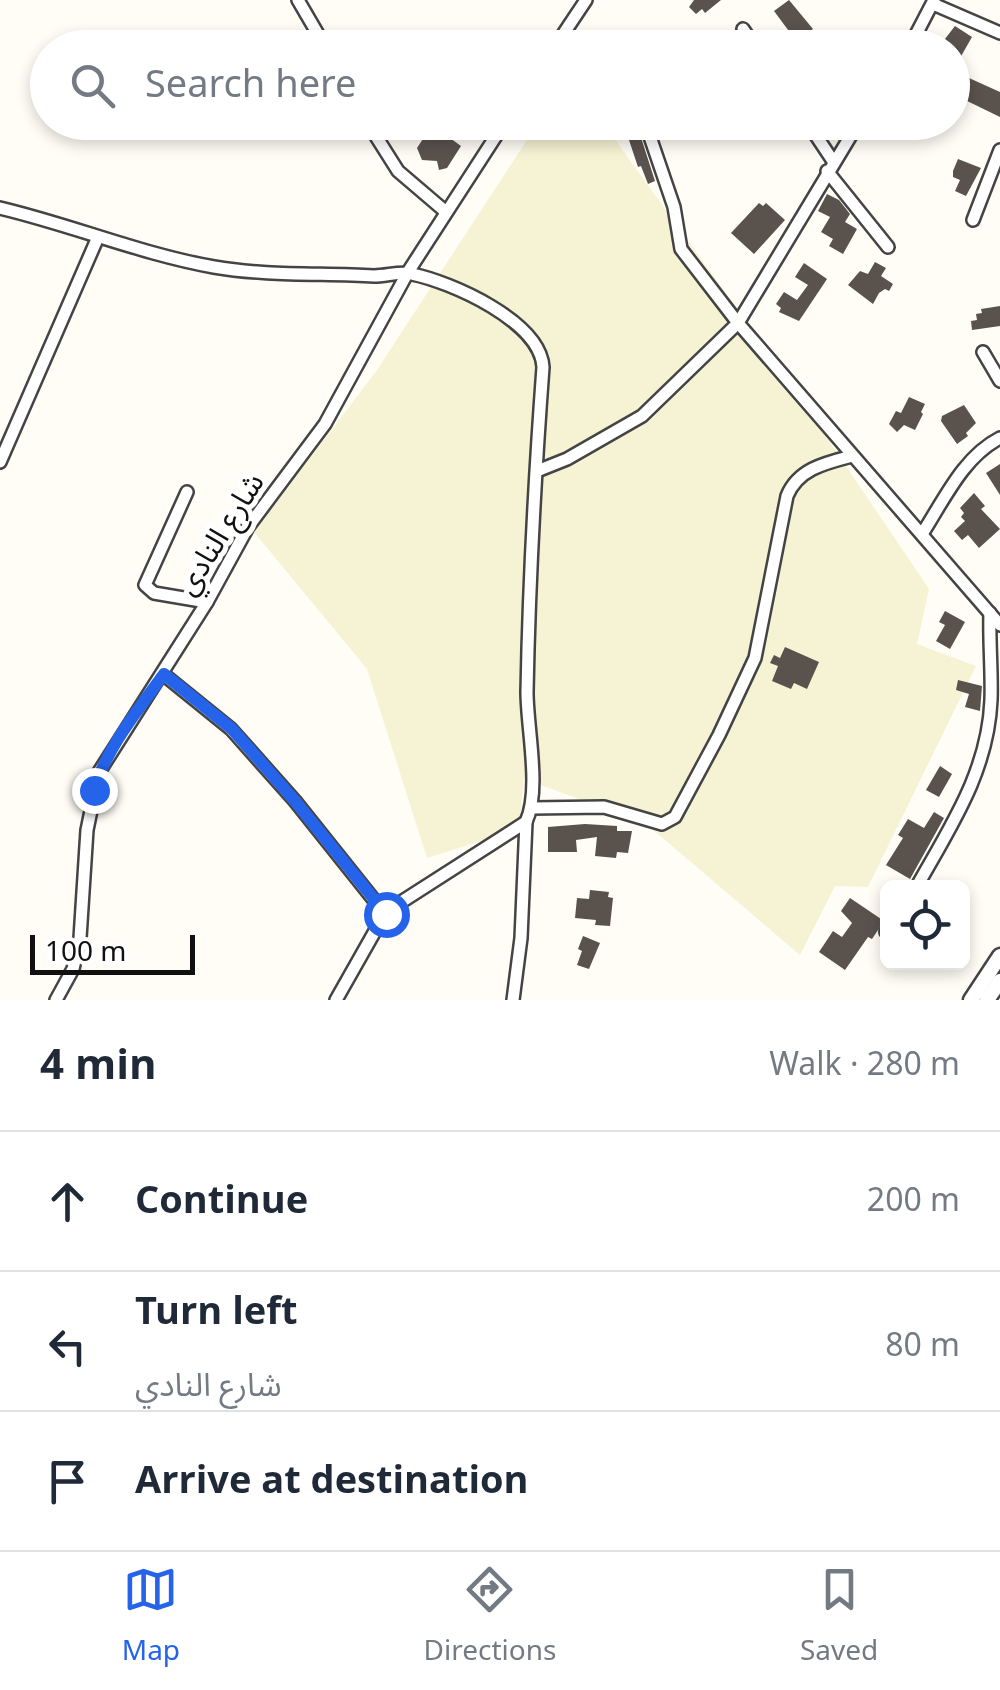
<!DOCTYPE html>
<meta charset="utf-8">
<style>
:root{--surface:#fff;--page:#f2f2f3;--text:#1f2937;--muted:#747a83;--line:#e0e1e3;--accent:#2563eb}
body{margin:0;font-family:Georgia,"Noto Sans Arabic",serif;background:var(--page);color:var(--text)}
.controls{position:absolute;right:30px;bottom:30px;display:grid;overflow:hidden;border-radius:15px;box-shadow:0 5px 15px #0003}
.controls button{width:90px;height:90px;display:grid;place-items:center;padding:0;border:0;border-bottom:2px solid var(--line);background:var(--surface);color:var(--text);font:50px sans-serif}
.scale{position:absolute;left:30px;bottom:25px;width:165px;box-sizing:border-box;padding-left:10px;border:5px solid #111;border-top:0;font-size:28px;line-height:35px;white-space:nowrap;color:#111;-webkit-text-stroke:8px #fff;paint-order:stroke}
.stop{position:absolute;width:30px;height:30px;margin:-22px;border:8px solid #2563eb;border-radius:50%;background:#fff}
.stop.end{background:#2563eb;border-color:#fff;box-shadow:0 2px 10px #0008}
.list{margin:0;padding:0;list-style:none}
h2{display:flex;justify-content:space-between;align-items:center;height:130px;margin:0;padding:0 40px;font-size:42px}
h2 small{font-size:32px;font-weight:400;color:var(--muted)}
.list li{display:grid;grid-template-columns:65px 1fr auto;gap:30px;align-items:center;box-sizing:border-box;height:140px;padding:0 40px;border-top:2px solid var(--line)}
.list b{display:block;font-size:38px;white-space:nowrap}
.list p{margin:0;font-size:32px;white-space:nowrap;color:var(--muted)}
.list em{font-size:32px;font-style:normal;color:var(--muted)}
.icon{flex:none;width:55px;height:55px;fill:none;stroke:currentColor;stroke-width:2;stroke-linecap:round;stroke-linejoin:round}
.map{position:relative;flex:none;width:1000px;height:1000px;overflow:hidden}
.search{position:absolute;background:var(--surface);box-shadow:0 5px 15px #0003;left:30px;right:30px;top:30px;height:110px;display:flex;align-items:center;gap:25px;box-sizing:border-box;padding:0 35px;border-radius:55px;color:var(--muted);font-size:38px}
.sheet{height:550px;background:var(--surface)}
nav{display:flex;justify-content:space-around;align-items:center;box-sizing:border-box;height:140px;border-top:2px solid var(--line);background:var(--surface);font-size:28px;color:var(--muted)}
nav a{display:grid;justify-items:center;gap:5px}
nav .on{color:var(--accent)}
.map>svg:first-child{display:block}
.farmland{fill:#f6f3d4}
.building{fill:#5a524d}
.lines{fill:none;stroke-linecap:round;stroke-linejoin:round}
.minor-casing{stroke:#444;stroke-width:16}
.tertiary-casing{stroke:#444;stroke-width:19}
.minor{stroke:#fff;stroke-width:11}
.tertiary{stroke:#fff;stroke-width:14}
.route{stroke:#2563eb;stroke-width:12}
.labels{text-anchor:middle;stroke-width:10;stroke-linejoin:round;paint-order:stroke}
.street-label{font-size:30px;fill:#111;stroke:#fff}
</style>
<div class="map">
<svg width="1000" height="1000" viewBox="0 0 1000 1000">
<rect width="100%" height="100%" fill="#fffdf5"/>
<path class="farmland" d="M 538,123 L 603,123 L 775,361 L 929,589 L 917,644 L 976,666 L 868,887 L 835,886 L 800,955 L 645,823 L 524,779 L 519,829 L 427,858 L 367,669 L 254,532 L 377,370 Z"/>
<g class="building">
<path d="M 694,0 L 721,0 L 705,13 L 702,9 L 696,14 L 689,7 Z"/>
<path d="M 789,0 L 813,29 L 797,42 L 774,11 Z"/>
<path d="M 955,26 L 972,37 L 952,72 L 952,48 L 938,48 Z"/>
<path d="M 969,78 L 1000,92 L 1000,117 L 961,98 Z"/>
<path d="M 623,122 L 636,122 L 655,181 L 648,184 L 641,166 L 638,167 Z"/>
<path d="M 432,125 L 461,146 L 447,168 L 439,170 L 437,161 L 422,160 L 417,148 Z"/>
<path d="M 958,159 L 981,168 L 966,196 L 955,191 L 960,180 L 953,177 L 953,171 Z"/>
<path d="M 827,194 L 839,200 L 850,214 L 845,222 L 857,229 L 843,254 L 829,246 L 833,239 L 821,232 L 830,217 L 818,211 Z"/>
<path d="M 759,203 L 763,206 L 766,203 L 785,220 L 754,254 L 731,233 Z"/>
<path d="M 875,262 L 886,268 L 881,276 L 893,284 L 889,291 L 885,289 L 879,293 L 873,304 L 848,285 L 860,271 L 868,274 Z"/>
<path d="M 804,263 L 827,279 L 799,321 L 779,312 L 781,308 L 776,304 L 784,292 L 797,300 L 808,285 L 795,277 Z"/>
<path d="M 1000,306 L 1000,326 L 972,330 L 971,321 L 977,320 L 976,314 L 982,313 L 981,309 Z"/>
<path d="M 909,397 L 925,404 L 921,412 L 923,414 L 915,430 L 904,425 L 897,432 L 889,424 L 896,411 L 901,413 Z"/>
<path d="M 964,405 L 976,423 L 966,433 L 968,436 L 957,444 L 941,421 L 942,416 Z"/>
<path d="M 1000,464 L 1000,495 L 986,473 Z"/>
<path d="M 974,493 L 985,506 L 981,509 L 1000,529 L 979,548 L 968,535 L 962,540 L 954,531 L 965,521 L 961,517 L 964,513 L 960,508 Z"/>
<path d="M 945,611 L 965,622 L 950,649 L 936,641 L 945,625 L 939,622 Z"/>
<path d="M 785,647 L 819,662 L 807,689 L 794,683 L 791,689 L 772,681 L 778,666 L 770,663 L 774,655 L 780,658 Z"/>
<path d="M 958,680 L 982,686 L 980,711 L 965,707 L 969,694 L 956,690 Z"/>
<path d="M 940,766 L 952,774 L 939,797 L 926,790 Z"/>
<path d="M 934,812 L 944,818 L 910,879 L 886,865 L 903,838 L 898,835 L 908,819 L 924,828 Z"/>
<path d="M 585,824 L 617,826 L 617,831 L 632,831 L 628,853 L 617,852 L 616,858 L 595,856 L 597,837 L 576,840 L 577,852 L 548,852 L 548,827 Z"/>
<path d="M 590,890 L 609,892 L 608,897 L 613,898 L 610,926 L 595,925 L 596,920 L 575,918 L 577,898 L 589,899 Z"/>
<path d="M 850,898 L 884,921 L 872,939 L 868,937 L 845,970 L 819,952 L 833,931 L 842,937 L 852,923 L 841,911 Z"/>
<path d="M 583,936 L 600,943 L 589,969 L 577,965 L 582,951 L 578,949 Z"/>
</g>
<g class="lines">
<g class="minor-casing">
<g id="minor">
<path d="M 298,0 L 326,48"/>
<path d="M 933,4 L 1000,33"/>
<path d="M 743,29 L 756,48"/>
<path d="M 554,48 L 586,0"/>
<path d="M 909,48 L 934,0"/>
<path d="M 367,122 L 398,171 L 446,212"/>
<path d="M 807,122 L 833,161"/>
<path d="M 859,122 L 738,323 L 1000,625"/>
<path d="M 827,171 L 888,247"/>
<path d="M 0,208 C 72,225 141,254 214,267 C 266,276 322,273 374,276 C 387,276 400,271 412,274 C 451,282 540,321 543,367 C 535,475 529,583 527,692 C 527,729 541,789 526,822 L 521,938 L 513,1000"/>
<path d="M 973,220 L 1000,150"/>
<path d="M 983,352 L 1000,381"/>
<path d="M 0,462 L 98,237"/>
<path d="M 537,471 L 567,459 L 642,416 L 738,323 L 681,249 L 674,207 L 645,122"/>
<path d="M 187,492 L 145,585 L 154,593 L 207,602"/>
<path d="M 922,534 C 944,500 963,457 1000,438"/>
<path d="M 163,674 L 231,729 L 295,801 L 386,915"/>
<path d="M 532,808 L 604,807 L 662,824 L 675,817 L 719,735 L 755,658 L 787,496 C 798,469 825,463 852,456"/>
<path d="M 916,888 C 950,827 988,772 991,700 C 992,671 989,642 990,613"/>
<path d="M 886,932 L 888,930"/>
<path d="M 56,1000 L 73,969 L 80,938 L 87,830 L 99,772 L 207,602 L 248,527 L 325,424 L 408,272 L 505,122"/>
<path d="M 336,1000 L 379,924 L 395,906 L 526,822"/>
</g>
</g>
<g class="tertiary-casing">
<g id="tertiary">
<path d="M 971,1000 L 1000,956"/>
<path d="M 987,1000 L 1000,981"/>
</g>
</g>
<use href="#minor" class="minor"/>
<use href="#tertiary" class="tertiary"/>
</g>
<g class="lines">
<path class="route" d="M 94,790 C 107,747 138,710 164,674 L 232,729 L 295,801 L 386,914"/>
</g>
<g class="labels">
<g class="street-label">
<text transform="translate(220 534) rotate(-58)" y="10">شارع النادي</text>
</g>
</g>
</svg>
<div class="controls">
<button><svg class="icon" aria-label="locate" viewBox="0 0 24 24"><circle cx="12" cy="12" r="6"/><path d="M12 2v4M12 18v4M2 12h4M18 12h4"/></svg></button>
</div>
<div class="scale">100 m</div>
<div class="stop" style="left:386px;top:914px"></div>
<div class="stop end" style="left:94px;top:790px"></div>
<div class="search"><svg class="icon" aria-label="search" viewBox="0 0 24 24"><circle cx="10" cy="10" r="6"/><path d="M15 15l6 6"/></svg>Search here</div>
</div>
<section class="sheet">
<h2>4 min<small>Walk · 280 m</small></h2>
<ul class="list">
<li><svg class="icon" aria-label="ahead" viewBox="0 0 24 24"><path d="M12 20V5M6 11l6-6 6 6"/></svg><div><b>Continue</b></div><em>200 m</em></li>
<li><svg class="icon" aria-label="left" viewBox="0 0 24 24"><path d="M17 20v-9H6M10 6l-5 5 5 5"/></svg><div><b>Turn left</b><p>شارع النادي</p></div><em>80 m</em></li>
<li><svg class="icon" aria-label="arrive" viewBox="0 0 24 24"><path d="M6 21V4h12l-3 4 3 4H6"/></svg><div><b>Arrive at destination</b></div></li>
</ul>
</section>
<nav>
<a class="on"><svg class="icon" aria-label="map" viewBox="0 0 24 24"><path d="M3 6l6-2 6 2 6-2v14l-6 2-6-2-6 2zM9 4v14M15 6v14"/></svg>Map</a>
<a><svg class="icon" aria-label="directions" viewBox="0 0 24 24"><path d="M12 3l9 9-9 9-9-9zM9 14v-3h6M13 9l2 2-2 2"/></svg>Directions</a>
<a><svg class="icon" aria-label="saved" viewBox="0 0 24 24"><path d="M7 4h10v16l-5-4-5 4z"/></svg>Saved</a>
</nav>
